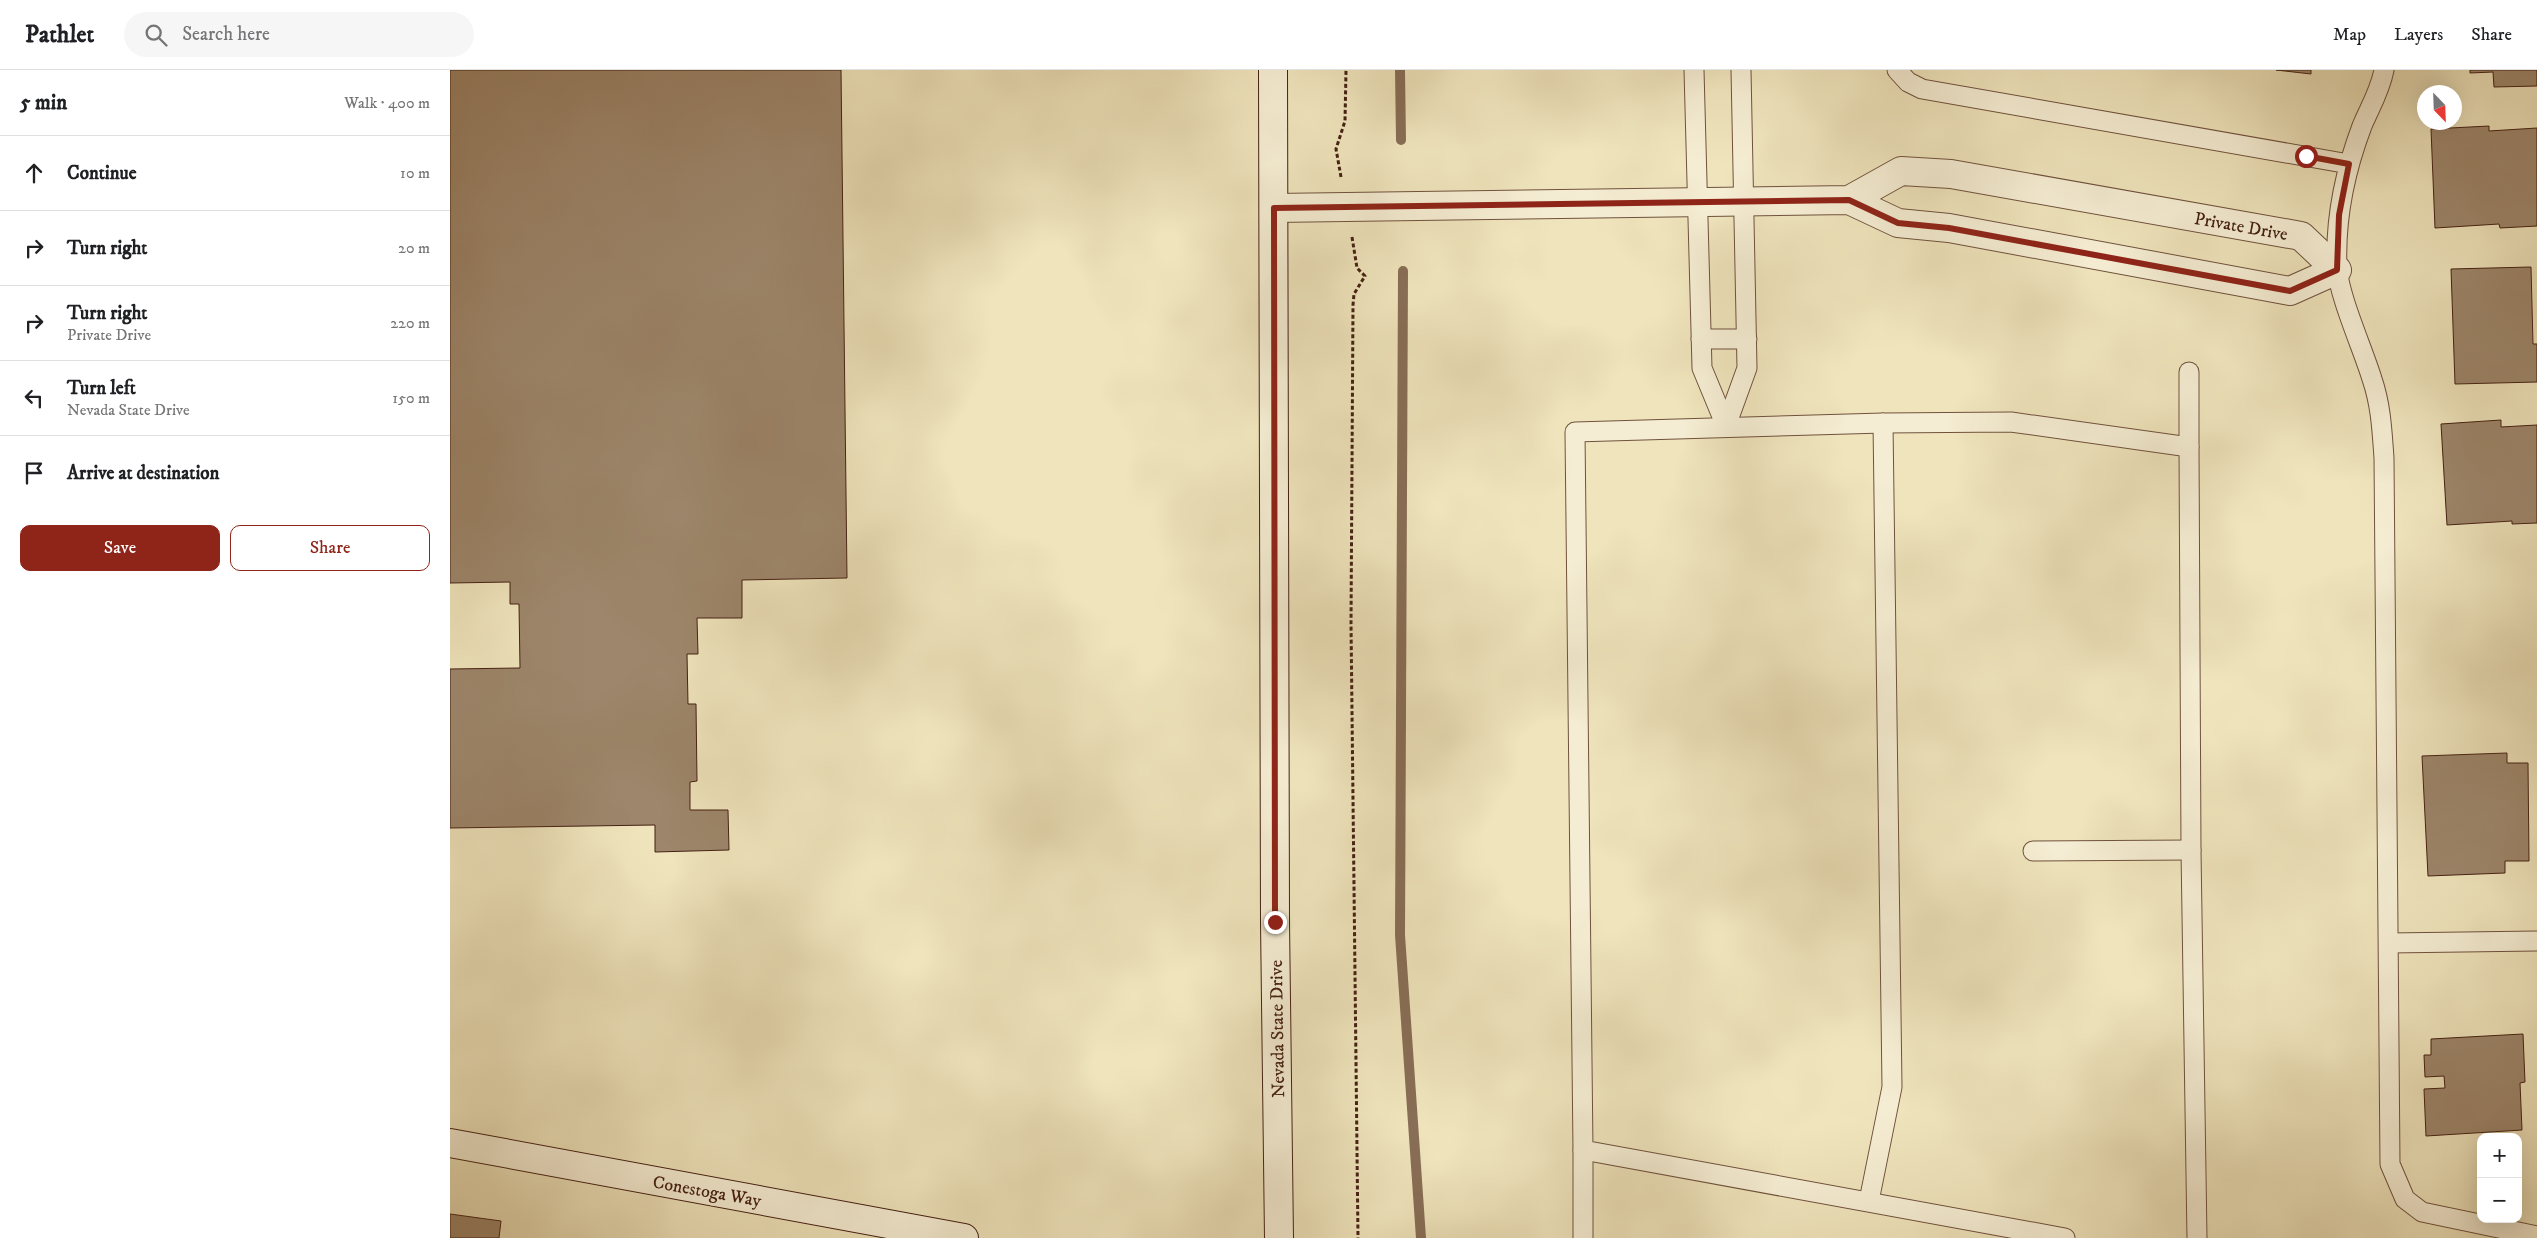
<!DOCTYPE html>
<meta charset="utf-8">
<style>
:root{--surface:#fff;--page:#f6f6f6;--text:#202124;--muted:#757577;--line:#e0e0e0;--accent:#8f2418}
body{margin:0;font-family:"IM FELL DW Pica",serif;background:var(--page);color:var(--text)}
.controls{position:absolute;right:15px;bottom:15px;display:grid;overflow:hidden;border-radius:10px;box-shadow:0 5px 20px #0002}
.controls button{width:45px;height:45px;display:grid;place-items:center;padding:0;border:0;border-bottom:1px solid var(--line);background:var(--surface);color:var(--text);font:25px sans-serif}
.compass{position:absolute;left:1967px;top:15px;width:45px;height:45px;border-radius:50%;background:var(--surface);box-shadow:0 5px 20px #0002;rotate:157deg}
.stop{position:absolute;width:15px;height:15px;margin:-11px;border:4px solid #8f2418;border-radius:50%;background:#fff}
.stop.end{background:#8f2418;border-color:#fff;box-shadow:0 1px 5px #0008}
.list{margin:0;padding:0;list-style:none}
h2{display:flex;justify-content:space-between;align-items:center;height:65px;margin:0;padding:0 20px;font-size:21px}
h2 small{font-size:16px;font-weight:400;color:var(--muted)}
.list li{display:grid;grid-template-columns:32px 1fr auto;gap:15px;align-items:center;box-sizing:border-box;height:75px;padding:0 20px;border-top:1px solid var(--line)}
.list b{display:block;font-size:19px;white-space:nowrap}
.list p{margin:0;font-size:16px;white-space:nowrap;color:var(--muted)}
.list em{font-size:16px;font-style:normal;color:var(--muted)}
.actions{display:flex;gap:10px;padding:15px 20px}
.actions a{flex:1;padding:11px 0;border:1px solid var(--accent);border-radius:10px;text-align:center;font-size:18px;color:var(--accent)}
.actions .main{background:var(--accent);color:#fff}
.icon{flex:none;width:28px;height:28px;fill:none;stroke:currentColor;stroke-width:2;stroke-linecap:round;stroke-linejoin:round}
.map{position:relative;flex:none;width:2087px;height:1168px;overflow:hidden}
header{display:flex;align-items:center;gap:30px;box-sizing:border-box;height:70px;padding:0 25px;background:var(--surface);border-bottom:1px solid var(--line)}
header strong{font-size:24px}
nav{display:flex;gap:28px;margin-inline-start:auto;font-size:18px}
.search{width:350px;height:45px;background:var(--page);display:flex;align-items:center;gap:12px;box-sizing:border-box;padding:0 18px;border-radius:28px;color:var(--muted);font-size:19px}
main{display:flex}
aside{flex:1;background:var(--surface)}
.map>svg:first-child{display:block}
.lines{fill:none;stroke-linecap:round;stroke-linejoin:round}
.stream{stroke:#886e56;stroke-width:10}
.building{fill:#9d866b;stroke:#452113}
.lane-casing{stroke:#70523d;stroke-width:21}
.street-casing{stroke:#70523d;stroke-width:30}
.secondary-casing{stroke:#452113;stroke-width:30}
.path{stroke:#452113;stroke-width:3;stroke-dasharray:4 2.5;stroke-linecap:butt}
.lane{stroke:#f5edd3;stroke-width:19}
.street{stroke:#f5edd3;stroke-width:28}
.secondary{stroke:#f5edd3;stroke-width:28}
.route{stroke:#8f2418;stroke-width:6}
.labels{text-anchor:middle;stroke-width:5;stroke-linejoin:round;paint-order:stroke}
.street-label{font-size:18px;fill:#452113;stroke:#f5edd3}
</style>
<header>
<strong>Pathlet</strong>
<div class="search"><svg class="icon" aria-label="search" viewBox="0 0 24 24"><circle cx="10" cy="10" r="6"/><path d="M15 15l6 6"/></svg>Search here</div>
<nav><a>Map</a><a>Layers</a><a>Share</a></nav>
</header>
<main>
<aside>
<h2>5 min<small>Walk · 400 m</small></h2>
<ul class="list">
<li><svg class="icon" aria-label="ahead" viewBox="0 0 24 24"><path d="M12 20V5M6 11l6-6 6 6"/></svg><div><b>Continue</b></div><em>10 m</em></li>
<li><svg class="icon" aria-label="right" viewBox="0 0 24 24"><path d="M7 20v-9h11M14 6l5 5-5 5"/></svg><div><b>Turn right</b></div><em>20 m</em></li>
<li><svg class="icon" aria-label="right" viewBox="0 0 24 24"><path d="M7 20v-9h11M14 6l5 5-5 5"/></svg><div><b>Turn right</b><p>Private Drive</p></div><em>220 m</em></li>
<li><svg class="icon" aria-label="left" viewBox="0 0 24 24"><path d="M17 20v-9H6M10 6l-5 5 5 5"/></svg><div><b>Turn left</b><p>Nevada State Drive</p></div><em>150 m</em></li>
<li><svg class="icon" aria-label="arrive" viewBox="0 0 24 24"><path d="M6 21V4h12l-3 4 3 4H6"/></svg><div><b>Arrive at destination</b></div></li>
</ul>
<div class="actions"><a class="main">Save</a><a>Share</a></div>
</aside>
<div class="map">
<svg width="2087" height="1168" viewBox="0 0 2087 1168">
<rect width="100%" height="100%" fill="#efe4bc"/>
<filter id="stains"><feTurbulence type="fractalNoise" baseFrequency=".004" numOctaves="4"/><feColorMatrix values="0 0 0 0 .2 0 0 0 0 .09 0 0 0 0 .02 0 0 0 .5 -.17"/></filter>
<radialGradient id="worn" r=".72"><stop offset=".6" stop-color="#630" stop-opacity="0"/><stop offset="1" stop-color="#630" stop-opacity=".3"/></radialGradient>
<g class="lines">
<g class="stream">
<path d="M 950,0 L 951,70"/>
<path d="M 953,201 L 950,865 L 971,1168"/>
</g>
</g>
<g class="building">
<path d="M 0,0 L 391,0 L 397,508 L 292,510 L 292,548 L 247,548 L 248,584 L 237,584 L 238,634 L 246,634 L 247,711 L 240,712 L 240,740 L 278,740 L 279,780 L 205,782 L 205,755 L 0,758 L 0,599 L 70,598 L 69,534 L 60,534 L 60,512 L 0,513 Z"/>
<path d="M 1826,0 L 1861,0 L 1861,4 Z"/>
<path d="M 2020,0 L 2087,0 L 2087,16 L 2044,17 L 2043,2 L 2020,3 Z"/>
<path d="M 2039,56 L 2039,61 L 2087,58 L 2087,156 L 2050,158 L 2049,154 L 1985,158 L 1981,59 Z"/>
<path d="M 2081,197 L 2083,274 L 2087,274 L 2087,312 L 2005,314 L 2001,199 Z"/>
<path d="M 2051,350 L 2051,357 L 2087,355 L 2087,453 L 2062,454 L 2062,451 L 1997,455 L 1991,354 Z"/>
<path d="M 2057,683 L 2057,693 L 2078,693 L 2079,791 L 2055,791 L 2055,803 L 1978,806 L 1972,686 Z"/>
<path d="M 2073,964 L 2075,1012 L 2070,1013 L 2072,1060 L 1976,1066 L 1974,1019 L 1995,1018 L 1994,1006 L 1975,1007 L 1974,985 L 1981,985 L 1981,969 Z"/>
<path d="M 0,1144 L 51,1151 L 49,1168 L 0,1168 Z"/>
</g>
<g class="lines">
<g class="lane-casing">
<g id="lane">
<path d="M 1244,0 L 1252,298 L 1276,356"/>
<path d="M 1447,0 L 1458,12 L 1472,19 L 1899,94"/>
<path d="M 1934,0 C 1930,21 1920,37 1912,56 C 1895,101 1885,149 1887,197 C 1889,227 1913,279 1922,309 C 1931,335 1932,361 1934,388 L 1940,1094 L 1955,1129 L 1972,1142 L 2087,1166"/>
<path d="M 1251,269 L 1297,269"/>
<path d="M 1739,302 L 1739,377"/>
<path d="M 1276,356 L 1297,298 L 1291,0"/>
<path d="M 1583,781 L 1741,780"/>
<path d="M 1939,873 L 2087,871"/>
<path d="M 1419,1131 L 1442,1017 L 1433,353"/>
<path d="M 1133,1168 L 1133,1080"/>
<path d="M 1615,1168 L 1133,1080 L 1125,362 L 1433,353 L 1561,352 L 1739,377 L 1741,780 L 1747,1168"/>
</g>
</g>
<g class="street-casing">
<path id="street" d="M 824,138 L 1399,130 L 1448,153 L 1499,158 L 1840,221 L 1887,200 L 1851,166 L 1501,104 L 1451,101 L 1399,130"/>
</g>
<g class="secondary-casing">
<g id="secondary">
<path d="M 823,0 L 825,852 L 829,1168"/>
<path d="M 0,1073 L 514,1168"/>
</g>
</g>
<g class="path">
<path d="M 891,107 L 886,79 L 895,51 L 896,0"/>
<path d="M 902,167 L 907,198 L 915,206 L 904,224 L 903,235 L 901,554 L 908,1168"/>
</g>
<use href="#lane" class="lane"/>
<use href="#street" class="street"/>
<use href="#secondary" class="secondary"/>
</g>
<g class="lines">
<path class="route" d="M 825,852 L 824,138 L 1399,130 L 1448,153 L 1499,158 L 1840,221 L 1887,200 L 1889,145 L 1899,94 L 1856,86"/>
</g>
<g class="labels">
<g class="street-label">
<text transform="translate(1791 156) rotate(10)" y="6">Private Drive</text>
<text transform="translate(827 959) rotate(-91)" y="6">Nevada State Drive</text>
<text transform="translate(257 1121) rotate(10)" y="6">Conestoga Way</text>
</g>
</g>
<rect width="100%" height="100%" filter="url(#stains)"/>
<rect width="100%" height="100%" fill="url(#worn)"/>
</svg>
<div class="controls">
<button>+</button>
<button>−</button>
</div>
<svg class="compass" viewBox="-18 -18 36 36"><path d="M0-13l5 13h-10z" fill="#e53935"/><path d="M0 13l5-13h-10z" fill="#757577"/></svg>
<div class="stop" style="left:1856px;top:86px"></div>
<div class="stop end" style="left:825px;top:852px"></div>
</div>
</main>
